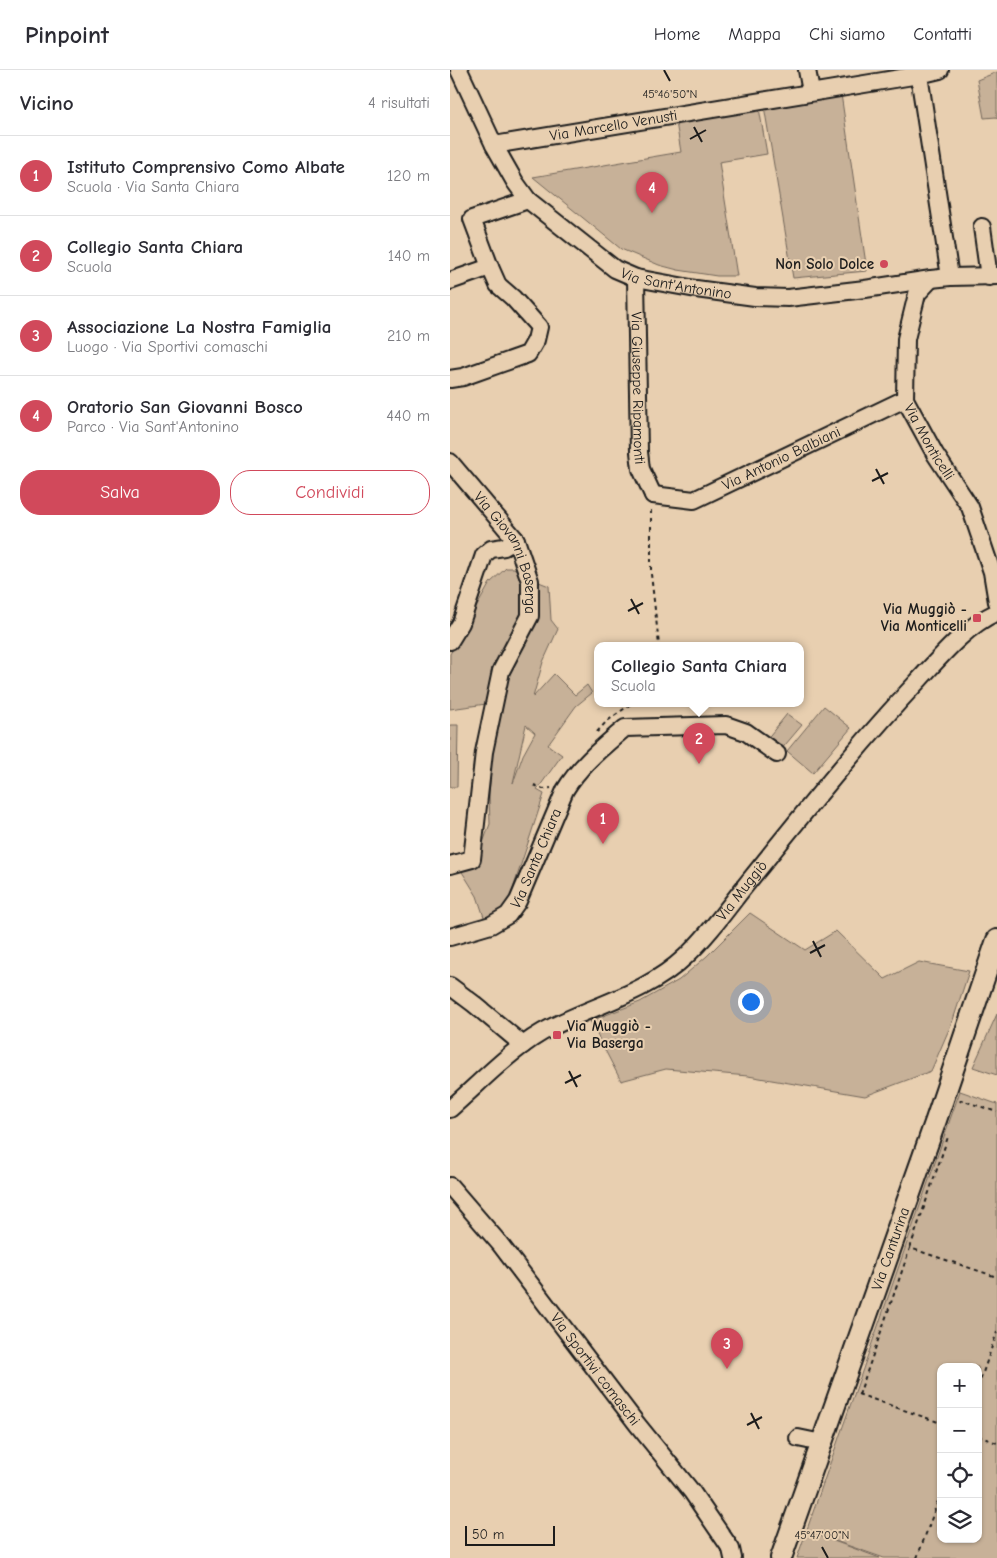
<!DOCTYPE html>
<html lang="it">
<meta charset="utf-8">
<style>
:root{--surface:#fff;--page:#f2f2f3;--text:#2b2b33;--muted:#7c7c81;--line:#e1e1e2;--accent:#d1495b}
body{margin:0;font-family:"Comic Neue",sans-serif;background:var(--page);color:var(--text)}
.controls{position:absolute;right:15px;bottom:15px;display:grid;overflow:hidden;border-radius:10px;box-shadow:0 1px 4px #0004}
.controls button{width:45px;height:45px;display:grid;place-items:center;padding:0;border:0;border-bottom:1px solid var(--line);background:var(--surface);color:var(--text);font:25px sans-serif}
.scale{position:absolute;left:15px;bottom:12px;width:90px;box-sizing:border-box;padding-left:5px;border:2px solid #1c1c1c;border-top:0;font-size:14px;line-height:18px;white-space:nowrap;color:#1c1c1c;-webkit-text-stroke:4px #e8cfb0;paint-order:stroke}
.you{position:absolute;left:300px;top:931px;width:18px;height:18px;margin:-12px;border:4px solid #fff;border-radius:50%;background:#1a73e8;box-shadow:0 0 0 8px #1a73e833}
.badge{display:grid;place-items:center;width:32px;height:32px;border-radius:50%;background:var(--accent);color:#fff;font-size:16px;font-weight:700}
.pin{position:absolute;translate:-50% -41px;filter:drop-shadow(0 1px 2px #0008)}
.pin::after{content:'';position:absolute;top:26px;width:18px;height:15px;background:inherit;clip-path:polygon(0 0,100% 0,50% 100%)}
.popup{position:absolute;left:144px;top:572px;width:210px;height:65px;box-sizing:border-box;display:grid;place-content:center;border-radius:10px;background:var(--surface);filter:drop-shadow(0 1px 4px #0005);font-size:16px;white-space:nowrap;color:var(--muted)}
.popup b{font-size:19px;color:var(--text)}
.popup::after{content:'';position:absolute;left:50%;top:100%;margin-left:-10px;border:10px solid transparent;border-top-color:var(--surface)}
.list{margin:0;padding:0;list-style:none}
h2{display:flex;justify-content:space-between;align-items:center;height:65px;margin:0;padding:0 20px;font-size:21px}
h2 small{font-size:16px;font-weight:400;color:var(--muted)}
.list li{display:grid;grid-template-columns:32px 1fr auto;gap:15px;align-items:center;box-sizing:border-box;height:80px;padding:0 20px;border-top:1px solid var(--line)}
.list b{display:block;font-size:19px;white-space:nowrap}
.list p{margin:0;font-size:16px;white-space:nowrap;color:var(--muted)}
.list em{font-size:16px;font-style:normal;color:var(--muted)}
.actions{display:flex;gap:10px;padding:15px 20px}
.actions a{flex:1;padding:11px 0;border:1px solid var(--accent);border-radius:20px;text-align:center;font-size:18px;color:var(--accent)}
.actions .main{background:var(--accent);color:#fff}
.icon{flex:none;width:28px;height:28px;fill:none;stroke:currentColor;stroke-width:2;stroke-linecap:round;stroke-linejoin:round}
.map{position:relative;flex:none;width:547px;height:1488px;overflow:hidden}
header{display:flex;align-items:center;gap:30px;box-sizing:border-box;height:70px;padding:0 25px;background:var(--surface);border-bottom:1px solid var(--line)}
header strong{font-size:24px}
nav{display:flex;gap:28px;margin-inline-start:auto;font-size:18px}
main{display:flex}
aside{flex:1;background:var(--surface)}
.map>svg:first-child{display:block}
.green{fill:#c7b198;stroke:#72665a;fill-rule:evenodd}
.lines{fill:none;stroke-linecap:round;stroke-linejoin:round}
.minor-casing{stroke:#1c1c1c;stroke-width:20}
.major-casing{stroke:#1c1c1c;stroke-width:24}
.path{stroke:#1c1c1c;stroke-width:2;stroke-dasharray:4 4;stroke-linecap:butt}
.minor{stroke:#e8cfb0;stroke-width:16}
.major{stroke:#e8cfb0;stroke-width:20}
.ticks{fill:none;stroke:#1c1c1c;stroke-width:2}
.poi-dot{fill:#d1495b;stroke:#e8cfb0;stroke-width:2}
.labels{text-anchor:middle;stroke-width:4;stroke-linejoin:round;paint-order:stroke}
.street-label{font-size:15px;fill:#1c1c1c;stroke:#e8cfb0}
.poi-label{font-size:15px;font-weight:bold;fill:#1c1c1c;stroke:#e8cfb0;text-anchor:end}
.ticks-label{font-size:12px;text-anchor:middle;fill:#1c1c1c;stroke:#e8cfb0;stroke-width:4;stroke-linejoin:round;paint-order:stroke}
</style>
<header>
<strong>Pinpoint</strong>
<nav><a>Home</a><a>Mappa</a><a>Chi siamo</a><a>Contatti</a></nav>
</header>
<main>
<aside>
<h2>Vicino<small>4 risultati</small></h2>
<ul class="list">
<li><span class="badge">1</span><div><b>Istituto Comprensivo Como Albate</b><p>Scuola · Via Santa Chiara</p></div><em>120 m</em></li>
<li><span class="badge">2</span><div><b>Collegio Santa Chiara</b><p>Scuola</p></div><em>140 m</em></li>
<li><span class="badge">3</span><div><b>Associazione La Nostra Famiglia</b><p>Luogo · Via Sportivi comaschi</p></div><em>210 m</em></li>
<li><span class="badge">4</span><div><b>Oratorio San Giovanni Bosco</b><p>Parco · Via Sant'Antonino</p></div><em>440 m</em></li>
</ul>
<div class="actions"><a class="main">Salva</a><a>Condividi</a></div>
</aside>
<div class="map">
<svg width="547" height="1488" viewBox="0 0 547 1488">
<rect width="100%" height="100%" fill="#e8cfb0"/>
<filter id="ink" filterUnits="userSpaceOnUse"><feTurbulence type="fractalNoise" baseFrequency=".02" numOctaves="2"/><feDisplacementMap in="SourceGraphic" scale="10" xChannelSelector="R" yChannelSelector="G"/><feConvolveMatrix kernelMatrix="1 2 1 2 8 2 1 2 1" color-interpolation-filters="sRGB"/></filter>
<g filter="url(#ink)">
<g class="green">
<path d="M 547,2 L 547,49 L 546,47 L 534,48 L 527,10 Z"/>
<path d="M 391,24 L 417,201 L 343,208 L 314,36 Z"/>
<path d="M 309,38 L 317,84 L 269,92 L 287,206 L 267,206 L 228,200 L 209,195 L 171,179 L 83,107 L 231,82 L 226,52 Z"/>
<path d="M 56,498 L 64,498 L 74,506 L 99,516 L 101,550 L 108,559 L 93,592 L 83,627 L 104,604 L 125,625 L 137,615 L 142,623 L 126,636 L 98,675 L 112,685 L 87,720 L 94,724 L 58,834 L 36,853 L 27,826 L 9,797 L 31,778 L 40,754 L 39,724 L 43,671 L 36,634 L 0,639 L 0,584 L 40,513 ZM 76,655 L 85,663 L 73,685 L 63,713 Z"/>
<path d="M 374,636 L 401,658 L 363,703 L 337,681 Z"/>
<path d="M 337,644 L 352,655 L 330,681 L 316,670 Z"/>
<path d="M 0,655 L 8,655 L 7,717 L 0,717 Z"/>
<path d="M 300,843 L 355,880 L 386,861 L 435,909 L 469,892 L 519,901 L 503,950 L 481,1001 L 415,1026 L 298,1006 L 216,999 L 171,1011 L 140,951 L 190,932 L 229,910 L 257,886 Z"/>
<path d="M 547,944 L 547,1005 L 523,997 Z"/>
<path d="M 510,1021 L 547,1034 L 547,1488 L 434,1488 L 362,1463 L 430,1488 L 347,1488 ZM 491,1297 L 528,1297 L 528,1469 L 491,1469 Z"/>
</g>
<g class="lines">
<g class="minor-casing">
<g id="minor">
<path id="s1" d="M 9,0 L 44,75 L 65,112 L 78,130 L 165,199 L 186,208 L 246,219 L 305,227 L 338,228 L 415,219 L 481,209 L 500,207 L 547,206"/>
<path d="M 357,0 L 361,22"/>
<path d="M 469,5 L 500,207"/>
<path id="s2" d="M 44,75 L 469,5 L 490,0"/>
<path d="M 532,157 L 539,207"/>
<path id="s3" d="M 186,208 L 189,382 L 191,399 L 203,425"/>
<path id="s4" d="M 481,209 L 467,224 L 456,269 L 455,329 L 485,384 L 520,437 L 542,502 L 547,532"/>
<path d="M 0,211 L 40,197 L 22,149 L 78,130"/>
<path d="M 0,309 L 13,307 L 78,284 L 86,270 L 89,257 L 63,228 L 48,215 L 40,197"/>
<path id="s5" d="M 0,392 L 66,470 L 80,511 L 80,546 L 51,601 L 34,682 L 22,789 L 0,795"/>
<path id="s6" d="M 203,425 L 244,430 L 455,329"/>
<path d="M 0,571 L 11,553 L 34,485 L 41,479 L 54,477 L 66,470"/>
<path id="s7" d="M 0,867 L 41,855 L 58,845 L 68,831 L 115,720 C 130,695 153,677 175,658 L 276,655 L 296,662 L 327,684"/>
<path d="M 0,916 L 24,934 L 73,975"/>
<path id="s8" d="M 0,1039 C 31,1012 65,975 102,957 C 147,934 197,923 235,887 C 261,863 280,834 303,806 C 356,740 410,673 468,611 C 491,586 516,556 547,542"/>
<path id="s9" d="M 0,1116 L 50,1174 L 187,1354 L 242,1422 L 281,1479 L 283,1488"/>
<path d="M 348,1368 L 372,1373"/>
</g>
</g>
<g class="major-casing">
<g id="major">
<path id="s10" d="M 331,1488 L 486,1050 L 547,870"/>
</g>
</g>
<g class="path">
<path d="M 201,440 L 201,504 L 209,575"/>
<path d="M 147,662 L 156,652 L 182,633"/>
<path d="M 84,715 L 93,719 L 101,718"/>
<path d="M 510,1032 L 511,1030 L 547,1042"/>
<path d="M 460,1178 L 498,1067"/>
<path d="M 528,1317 L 547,1262"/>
<path d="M 408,1324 L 491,1353"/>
<path d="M 409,1325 L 460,1178 L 547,1207"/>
<path d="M 528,1366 L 547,1373"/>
<path d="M 467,1488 L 491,1423"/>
</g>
<use href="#minor" class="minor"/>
<use href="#major" class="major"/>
</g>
</g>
<path class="ticks" d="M 214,0 L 220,11M 244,57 L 252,72M 240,69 L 256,60M 426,399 L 434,414M 422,411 L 438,403M 181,529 L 189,544M 178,541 L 193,533M 363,871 L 371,887M 360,883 L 375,875M 119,1001 L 127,1017M 115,1013 L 131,1005M 301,1343 L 309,1359M 297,1355 L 312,1347M 372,1477 L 378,1488"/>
<g class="poi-dot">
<circle cx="434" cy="194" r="5"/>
<rect x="522" y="543" width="10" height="10" rx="2.5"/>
<rect x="102" y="960" width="10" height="10" rx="2.5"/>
</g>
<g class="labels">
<g class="street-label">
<text dy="5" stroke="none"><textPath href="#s2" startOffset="121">Via Marcello Venusti</textPath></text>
<text dy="5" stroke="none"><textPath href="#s1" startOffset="322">Via Sant'Antonino</textPath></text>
<text dy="5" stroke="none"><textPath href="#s3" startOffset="110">Via Giuseppe Ripamonti</textPath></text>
<text dy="5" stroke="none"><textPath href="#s4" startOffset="176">Via Monticelli</textPath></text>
<text dy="5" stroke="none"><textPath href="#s6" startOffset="138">Via Antonio Balbiani</textPath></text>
<text dy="5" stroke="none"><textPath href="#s5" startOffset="110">Via Giovanni Baserga</textPath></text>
<text dy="5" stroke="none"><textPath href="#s7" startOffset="126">Via Santa Chiara</textPath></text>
<text dy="5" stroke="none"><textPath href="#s8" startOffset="370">Via Muggiò</textPath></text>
<text dy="5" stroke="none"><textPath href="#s10" startOffset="328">Via Canturina</textPath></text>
<text dy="5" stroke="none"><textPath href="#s9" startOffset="234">Via Sportivi comaschi</textPath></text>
</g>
<g class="poi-label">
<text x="424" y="199">Non Solo Dolce</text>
<text x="517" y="544">Via Muggiò -<tspan x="517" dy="17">Via Monticelli</tspan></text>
<text x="117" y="961" text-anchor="start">Via Muggiò -<tspan x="117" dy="17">Via Baserga</tspan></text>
</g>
</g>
<g class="ticks-label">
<text x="220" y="28">45°46'50"N</text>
<text x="372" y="1469">45°47'00"N</text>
</g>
</svg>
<div class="controls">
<button>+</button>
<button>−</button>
<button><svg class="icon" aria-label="locate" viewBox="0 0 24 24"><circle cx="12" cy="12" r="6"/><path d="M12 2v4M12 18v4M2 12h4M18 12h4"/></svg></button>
<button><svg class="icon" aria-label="layers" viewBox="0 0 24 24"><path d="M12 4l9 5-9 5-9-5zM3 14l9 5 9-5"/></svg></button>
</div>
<div class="scale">50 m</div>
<div class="you"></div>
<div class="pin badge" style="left:153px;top:774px">1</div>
<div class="pin badge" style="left:249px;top:694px">2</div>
<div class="popup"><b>Collegio Santa Chiara</b>Scuola</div>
<div class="pin badge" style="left:277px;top:1299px">3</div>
<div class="pin badge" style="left:202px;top:143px">4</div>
</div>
</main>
